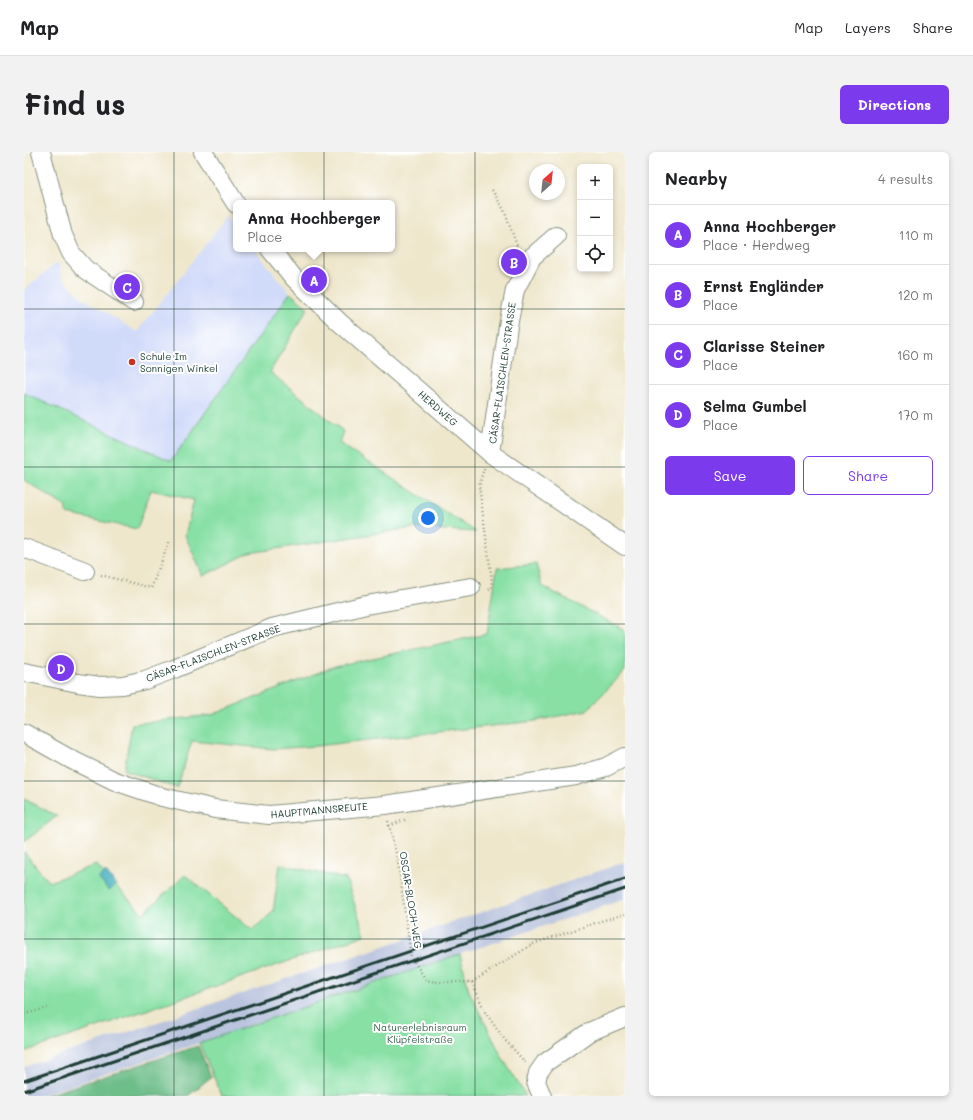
<!DOCTYPE html>
<meta charset="utf-8">
<style>
:root{--surface:#fff;--page:#f2f2f2;--text:#202124;--muted:#757577;--line:#e0e0e0;--accent:#7c3aed}
body{margin:0;font-family:Mali,sans-serif;background:var(--page);color:var(--text)}
.controls{position:absolute;right:12px;top:12px;display:grid;overflow:hidden;border-radius:6px;box-shadow:0 2px 6px #0003}
.controls button{width:36px;height:36px;display:grid;place-items:center;padding:0;border:0;border-bottom:1px solid var(--line);background:var(--surface);color:var(--text);font:20px sans-serif}
.compass{position:absolute;left:505px;top:12px;width:36px;height:36px;border-radius:50%;background:var(--surface);box-shadow:0 2px 6px #0003;rotate:27deg}
.you{position:absolute;left:404px;top:366px;width:14px;height:14px;margin:-10px;border:3px solid #fff;border-radius:50%;background:#1a73e8;box-shadow:0 0 0 6px #1a73e833}
.badge{display:grid;place-items:center;width:26px;height:26px;border-radius:50%;background:var(--accent);color:#fff;font-size:13px;font-weight:700}
.pin{position:absolute;translate:-50% -50%;border:2px solid #fff;box-shadow:0 1px 4px #0006}
.popup{position:absolute;left:209px;top:48px;width:162px;height:52px;box-sizing:border-box;display:grid;place-content:center;border-radius:6px;background:var(--surface);filter:drop-shadow(0 1px 3px #0005);font-size:13px;white-space:nowrap;color:var(--muted)}
.popup b{font-size:15px;color:var(--text)}
.popup::after{content:'';position:absolute;left:50%;top:100%;margin-left:-8px;border:8px solid transparent;border-top-color:var(--surface)}
.list{margin:0;padding:0;list-style:none}
h2{display:flex;justify-content:space-between;align-items:center;height:52px;margin:0;padding:0 16px;font-size:17px}
h2 small{font-size:13px;font-weight:400;color:var(--muted)}
.list li{display:grid;grid-template-columns:26px 1fr auto;gap:12px;align-items:center;box-sizing:border-box;height:60px;padding:0 16px;border-top:1px solid var(--line)}
.list b{display:block;font-size:15px;white-space:nowrap}
.list p{margin:0;font-size:13px;white-space:nowrap;color:var(--muted)}
.list em{font-size:13px;font-style:normal;color:var(--muted)}
.actions{display:flex;gap:8px;padding:12px 16px}
.actions a{flex:1;padding:9px 0;border:1px solid var(--accent);border-radius:6px;text-align:center;font-size:14px;color:var(--accent)}
.actions .main{background:var(--accent);color:#fff}
.icon{flex:none;width:22px;height:22px;fill:none;stroke:currentColor;stroke-width:2;stroke-linecap:round;stroke-linejoin:round}
.map{position:relative;flex:none;width:601px;height:944px;overflow:hidden;border-radius:6px}
header{display:flex;align-items:center;gap:24px;box-sizing:border-box;height:56px;padding:0 20px;background:var(--surface);border-bottom:1px solid var(--line)}
header strong{font-size:19px}
nav{display:flex;gap:22px;margin-inline-start:auto;font-size:14px}
.intro{display:flex;align-items:center;justify-content:space-between;box-sizing:border-box;height:96px;padding:0 24px}
h1{margin:0;font-size:28px}
.button{padding:10px 18px;border-radius:6px;background:var(--accent);color:#fff;font-size:14px;font-weight:700}
main{display:flex;gap:24px;padding:0 24px}
aside{flex:1;background:var(--surface);border-radius:6px;box-shadow:0 2px 6px #0003}
.map>svg:first-child{display:block}
.built{fill:#d0daf9}
.industrial{fill:#bac4de}
.green{fill:#88e0a5;stroke:#548e6c}
.forest{fill:#6ebe8a;stroke:#467e5f}
.water{fill:#42b0bf;stroke:#30767a}
.lines{fill:none;stroke-linecap:round;stroke-linejoin:round}
.street-casing{stroke:#879280;stroke-width:20}
.path{stroke:#879280;stroke-width:2.5;stroke-dasharray:1 3;stroke-linecap:butt}
.street{stroke:#fff;stroke-width:18}
.rail{stroke:#1f3d34;stroke-width:3}
.grid{fill:none;stroke:#1f3d34;stroke-width:1;stroke-opacity:0.55}
.poi-dot{fill:#c8321e;stroke:#fff;stroke-width:1.5}
.labels{text-anchor:middle;stroke-width:4;stroke-linejoin:round;paint-order:stroke}
.poi-label{font-size:10px;fill:#1f3d34;stroke:#fff;text-anchor:start}
.street-label{font-size:10px;fill:#1f3d34;stroke:#fff}
.park-label{font-size:10px;fill:#396650;stroke:#fff}
</style>
<header>
<strong>Map</strong>
<nav><a>Map</a><a>Layers</a><a>Share</a></nav>
</header>
<div class="intro"><h1>Find us</h1><a class="button">Directions</a></div>
<main>
<div class="map">
<svg width="601" height="944" viewBox="0 0 601 944">
<rect width="100%" height="100%" fill="#fff"/>
<filter id="ink" filterUnits="userSpaceOnUse"><feTurbulence type="fractalNoise" baseFrequency=".025" numOctaves="2"/><feDisplacementMap in="SourceGraphic" scale="8" xChannelSelector="R" yChannelSelector="G"/><feConvolveMatrix kernelMatrix="1 2 1 2 8 2 1 2 1" color-interpolation-filters="sRGB"/></filter>
<filter id="wash" filterUnits="userSpaceOnUse"><feTurbulence type="fractalNoise" baseFrequency=".012" numOctaves="4" result="noise"/><feDisplacementMap in="SourceGraphic" scale="16" xChannelSelector="R" yChannelSelector="G"/><feGaussianBlur stdDeviation="0.9" result="paint"/><feColorMatrix in="noise" values="0 0 0 0 0 0 0 0 0 0 0 0 0 0 0 0 0 1.4 0 .05"/><feComposite in="paint" operator="in"/></filter>
<g filter="url(#wash)">
<rect width="100%" height="100%" fill="#efe7cc"/>
<path class="built" d="M 204,64 L 212,75 L 212,97 L 230,97 L 266,141 L 147,309 L 0,241 L 0,138 L 34,110 L 38,126 L 57,145 L 113,180 Z"/>
<path class="industrial" d="M 601,710 L 601,747 L 436,802 L 175,891 L 15,944 L 0,944 L 0,915 L 369,791 Z"/>
<g class="green">
<path d="M 266,141 L 284,156 L 246,220 L 319,279 L 315,291 L 452,380 L 388,376 L 225,401 L 179,424 L 161,383 L 170,348 L 127,338 L 113,377 L 43,362 L 42,355 L 0,328 L 0,241 L 147,309 Z"/>
<path d="M 512,412 L 518,434 L 601,478 L 601,519 L 563,558 L 511,569 L 292,594 L 249,597 L 168,589 L 153,636 L 100,618 L 108,572 L 188,563 L 311,514 L 463,482 L 473,416 Z"/>
<path d="M 0,647 L 33,664 L 0,690 Z"/>
<path d="M 0,700 L 25,730 L 72,713 L 119,762 L 161,723 L 228,778 L 249,760 L 256,712 L 322,727 L 341,783 L 0,900 Z"/>
<path d="M 436,802 L 445,839 L 479,907 L 502,944 L 198,944 L 175,891 Z"/>
</g>
<path class="forest" d="M 174,894 L 187,925 L 164,944 L 20,944 Z"/>
<path class="water" d="M 82,720 L 92,733 L 85,739 L 74,726 Z"/>
</g>
<g filter="url(#ink)">
<g class="lines">
<g class="street-casing">
<g id="street">
<path d="M 17,0 L 39,83 L 47,101 L 61,117 L 110,150"/>
<path d="M 179,0 L 212,52"/>
<path d="M 246,97 L 270,126 L 314,169 L 466,301 L 601,394"/>
<path d="M 466,301 L 484,174 L 491,138 L 508,105 L 532,84"/>
<path d="M 0,396 L 61,419"/>
<path d="M 0,520 L 54,531 L 76,534 L 99,533 L 121,528 L 150,517 L 248,476 L 342,453 L 447,435"/>
<path d="M 0,581 L 48,608 L 91,629 L 138,645 L 191,657 L 245,663 L 361,653 L 552,624 L 582,615 L 601,605"/>
<path d="M 518,944 L 512,930 L 514,921 L 521,911 L 565,880 L 601,865"/>
</g>
</g>
<g class="path">
<path d="M 468,38 L 480,58 L 494,97"/>
<path d="M 460,316 L 455,334 L 467,421 L 468,436 L 462,438"/>
<path d="M 77,423 L 127,436 L 146,388"/>
<path d="M 364,669 L 374,710 L 387,805 L 402,828 L 412,830 L 448,830 L 461,860 L 481,888 L 501,910 L 503,910"/>
<path d="M 365,674 L 383,667"/>
<path d="M 448,830 L 509,792 L 577,769 L 601,762"/>
<path d="M 0,862 L 24,856"/>
</g>
<use href="#street" class="street"/>
<g class="rail">
<path d="M 0,929 L 601,727"/>
<path d="M 0,939 L 601,737"/>
</g>
</g>
</g>
<path class="grid" d="M 150,0 L 150,944M 300,0 L 300,944M 451,0 L 451,944M 0,157 L 601,157M 0,315 L 601,315M 0,472 L 601,472M 0,629 L 601,629M 0,787 L 601,787"/>
<circle class="poi-dot" cx="108" cy="210" r="4"/>
<g class="labels">
<g class="poi-label">
<text x="116" y="208">Schule Im<tspan x="116" dy="12">Sonnigen Winkel</tspan></text>
</g>
<g class="street-label">
<text transform="translate(478 221) rotate(-82)" y="4">CÄSAR-FLAISCHLEN-STRASSE</text>
<text transform="translate(414 256) rotate(41)" y="4">HERDWEG</text>
<text transform="translate(189 501) rotate(-21)" y="4">CÄSAR-FLAISCHLEN-STRASSE</text>
<text transform="translate(295 658) rotate(-5)" y="4">HAUPTMANNSREUTE</text>
<text transform="translate(387 748) rotate(81)" y="4">OSCAR-BLOCH-WEG</text>
</g>
<g class="park-label">
<text x="396" y="879">Naturerlebnisraum<tspan x="396" dy="12">Klüpfelstraße</tspan></text>
</g>
</g>
</svg>
<div class="controls">
<button>+</button>
<button>−</button>
<button><svg class="icon" aria-label="locate" viewBox="0 0 24 24"><circle cx="12" cy="12" r="6"/><path d="M12 2v4M12 18v4M2 12h4M18 12h4"/></svg></button>
</div>
<svg class="compass" viewBox="-18 -18 36 36"><path d="M0-13l5 13h-10z" fill="#e53935"/><path d="M0 13l5-13h-10z" fill="#757577"/></svg>
<div class="you"></div>
<div class="pin badge" style="left:290px;top:128px">A</div>
<div class="popup"><b>Anna Hochberger</b>Place</div>
<div class="pin badge" style="left:490px;top:110px">B</div>
<div class="pin badge" style="left:103px;top:135px">C</div>
<div class="pin badge" style="left:37px;top:516px">D</div>
</div>
<aside>
<h2>Nearby<small>4 results</small></h2>
<ul class="list">
<li><span class="badge">A</span><div><b>Anna Hochberger</b><p>Place · Herdweg</p></div><em>110 m</em></li>
<li><span class="badge">B</span><div><b>Ernst Engländer</b><p>Place</p></div><em>120 m</em></li>
<li><span class="badge">C</span><div><b>Clarisse Steiner</b><p>Place</p></div><em>160 m</em></li>
<li><span class="badge">D</span><div><b>Selma Gumbel</b><p>Place</p></div><em>170 m</em></li>
</ul>
<div class="actions"><a class="main">Save</a><a>Share</a></div>
</aside>
</main>
